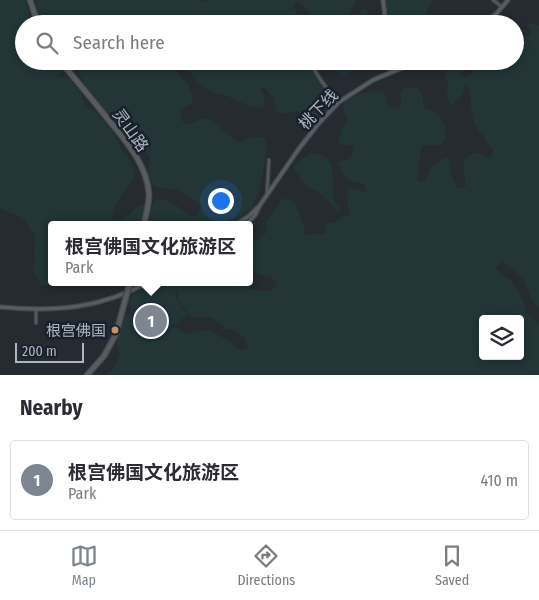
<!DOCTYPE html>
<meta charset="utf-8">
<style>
:root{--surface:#fff;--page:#f7f7f7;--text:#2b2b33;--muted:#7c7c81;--line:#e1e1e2;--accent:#7d8690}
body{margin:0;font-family:"Fira Sans Condensed","Noto Sans SC",sans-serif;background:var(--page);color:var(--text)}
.controls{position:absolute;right:15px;bottom:15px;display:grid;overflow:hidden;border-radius:5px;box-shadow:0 2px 8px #0003}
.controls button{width:45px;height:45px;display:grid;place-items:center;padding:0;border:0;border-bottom:1px solid var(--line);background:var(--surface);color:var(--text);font:25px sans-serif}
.scale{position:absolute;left:15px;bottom:12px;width:69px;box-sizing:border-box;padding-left:5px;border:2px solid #adb7c3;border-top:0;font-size:14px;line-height:18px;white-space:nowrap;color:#adb7c3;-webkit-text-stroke:4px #19212b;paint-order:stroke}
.you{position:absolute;left:220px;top:200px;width:18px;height:18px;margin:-12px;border:4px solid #fff;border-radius:50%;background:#1a73e8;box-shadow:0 0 0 8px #1a73e833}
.badge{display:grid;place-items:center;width:32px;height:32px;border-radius:50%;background:var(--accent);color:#fff;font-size:16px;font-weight:700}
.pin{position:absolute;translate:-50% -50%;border:2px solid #fff;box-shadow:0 1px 5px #0006}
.popup{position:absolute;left:48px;top:221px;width:205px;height:65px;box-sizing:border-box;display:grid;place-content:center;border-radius:5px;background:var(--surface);filter:drop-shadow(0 1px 4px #0005);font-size:16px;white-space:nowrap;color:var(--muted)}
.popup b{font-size:19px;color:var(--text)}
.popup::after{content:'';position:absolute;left:50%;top:100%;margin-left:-10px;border:10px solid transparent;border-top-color:var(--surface)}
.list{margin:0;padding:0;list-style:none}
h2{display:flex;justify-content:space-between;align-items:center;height:65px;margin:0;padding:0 20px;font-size:21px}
h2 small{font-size:16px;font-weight:400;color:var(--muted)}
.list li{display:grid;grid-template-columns:32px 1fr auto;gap:15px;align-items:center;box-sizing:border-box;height:80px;margin:0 10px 10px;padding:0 10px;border:1px solid var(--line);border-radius:5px}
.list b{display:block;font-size:19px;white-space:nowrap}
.list p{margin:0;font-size:16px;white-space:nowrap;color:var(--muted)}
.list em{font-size:16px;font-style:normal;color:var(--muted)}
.icon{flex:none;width:28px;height:28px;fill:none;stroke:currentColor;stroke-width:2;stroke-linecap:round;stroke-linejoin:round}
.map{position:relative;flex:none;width:539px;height:375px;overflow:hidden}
.search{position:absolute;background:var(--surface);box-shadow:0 2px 8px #0003;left:15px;right:15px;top:15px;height:55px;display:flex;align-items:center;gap:12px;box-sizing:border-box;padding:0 18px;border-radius:28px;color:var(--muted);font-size:19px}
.sheet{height:155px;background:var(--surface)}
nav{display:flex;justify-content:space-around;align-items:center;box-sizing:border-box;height:70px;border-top:1px solid var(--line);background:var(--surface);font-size:14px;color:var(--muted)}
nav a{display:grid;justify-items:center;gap:2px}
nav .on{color:var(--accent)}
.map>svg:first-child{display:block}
.green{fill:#233537;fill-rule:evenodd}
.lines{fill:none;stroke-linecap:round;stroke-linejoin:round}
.street-casing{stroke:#43484d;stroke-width:4.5}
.secondary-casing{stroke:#43484d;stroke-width:5.5}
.highway-casing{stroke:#41474d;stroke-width:7}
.street{stroke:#54585f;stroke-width:2}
.secondary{stroke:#585d64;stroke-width:3}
.highway{stroke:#595c5f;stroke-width:4.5}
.highway-bridge-casing{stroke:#41474d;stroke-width:7;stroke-linecap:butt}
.highway-bridge{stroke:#595c5f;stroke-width:4.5}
.bus-dot{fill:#c7916a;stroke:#19212b;stroke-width:2}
.labels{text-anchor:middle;stroke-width:5;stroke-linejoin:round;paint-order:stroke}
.bus-label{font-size:15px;fill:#adb7c3;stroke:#19212b;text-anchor:end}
.street-label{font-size:16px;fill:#adb7c3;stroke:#19212b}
</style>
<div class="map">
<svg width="539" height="375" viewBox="0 0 539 375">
<rect width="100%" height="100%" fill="#252b31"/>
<g class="green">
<path d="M 0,0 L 25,0 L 32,24 L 24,24 L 24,61 L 57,61 L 64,70 L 63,72 L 54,76 L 70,79 C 78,90 85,95 84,108 L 90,109 L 96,112 L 116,137 L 121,149 L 131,162 L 135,175 C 129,186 111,206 113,218 C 127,223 131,210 141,204 L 144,205 L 145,209 L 141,225 L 52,225 L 52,280 C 49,284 45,287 40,285 L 33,267 L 35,263 L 34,254 L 35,233 C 27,229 29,223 22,218 C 15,213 6,213 0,207 Z"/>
<path d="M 35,0 L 199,0 L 205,2 L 206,0 L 357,0 L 349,15 L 351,18 L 354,18 L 365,8 L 368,11 L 367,24 L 312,24 C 310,15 307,4 297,2 L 294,6 L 298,18 L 297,24 L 46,24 L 41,19 Z"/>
<path d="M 382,0 L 432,0 L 426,14 L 431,18 L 431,24 L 387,24 C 382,17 381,8 382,0 Z"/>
<path d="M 529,23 L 539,25 L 539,307 L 531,299 L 523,279 L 504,262 L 501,263 L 496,268 L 501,275 L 509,279 L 513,283 L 523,300 L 526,313 L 530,315 L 539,324 L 539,375 L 107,375 L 116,365 L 116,363 L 120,354 C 112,343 121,329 124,317 L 131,313 L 131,307 L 127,301 L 131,299 L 130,297 L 154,282 L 191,282 L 182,289 L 193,282 L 245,282 L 250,289 C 259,291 271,294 277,285 C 270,271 268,278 256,273 L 250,264 L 250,244 L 264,235 L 267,231 L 265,222 L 282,200 L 285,198 L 294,202 L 303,224 L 305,234 L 309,235 L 316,233 L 321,235 L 324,235 L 326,231 L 324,225 L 326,223 L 336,222 L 341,217 L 350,215 L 348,205 L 347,190 L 351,188 L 365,192 L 367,190 L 362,183 L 348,180 L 343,175 L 339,164 L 340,161 C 350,161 353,156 353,147 C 348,144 344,147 338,142 L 341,130 L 348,118 L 344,113 L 343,105 C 348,95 375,87 385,93 L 387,106 L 396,109 L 401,105 C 402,102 400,95 401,92 C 404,86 416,86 420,91 C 423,96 423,103 425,108 C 429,110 433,110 436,113 C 444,119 452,139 439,145 C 435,147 428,145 423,145 L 421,147 C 420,158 417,169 418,180 L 423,182 L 425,180 L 431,168 L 444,157 L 448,158 C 451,164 450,169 452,176 C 453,180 456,184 458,188 L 463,188 L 466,185 C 466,178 462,172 463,166 C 465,157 471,151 480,154 C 482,154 484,157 487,157 C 491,158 491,156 493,153 L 493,151 L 485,140 L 484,135 L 480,134 C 477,128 473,121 472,114 C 470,104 471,94 467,85 L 465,85 L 463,95 L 457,98 L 453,105 L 450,105 C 443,94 449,94 448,85 C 447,80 445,78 445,73 L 449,68 L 450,61 L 460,61 L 463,69 L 460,75 L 465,79 L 470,76 L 471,73 L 480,67 L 484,68 L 493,61 L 515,61 L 515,44 L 519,45 L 522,39 L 531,34 L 531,29 L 527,25 ZM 179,290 L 177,295 L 182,306 L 190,316 L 197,318 L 210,317 L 215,319 L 226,329 L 236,330 L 246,340 L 247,347 L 241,351 C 234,344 217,332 207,331 C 201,330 194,334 188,333 C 179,333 177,322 167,331 L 166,329 L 187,316 L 187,314 L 181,307 L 175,295 L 176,292 ZM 483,319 L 520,319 L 520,356 L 483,356 Z"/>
<path d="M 82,61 L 165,61 L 176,70 L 189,86 L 192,93 L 193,99 L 192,102 L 189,105 L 182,108 L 180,112 L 182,121 L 185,124 C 207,122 198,110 221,127 L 221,129 L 225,131 L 237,142 L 243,142 L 251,136 L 266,138 L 266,154 L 259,192 L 251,208 L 241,216 L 229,225 L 154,225 L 150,220 C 151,213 151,203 157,199 C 162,200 168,200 172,203 C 182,207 196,229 201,206 C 195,200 181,190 173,189 C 165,188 160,189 153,185 L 148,172 L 151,157 C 147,152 141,152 136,148 L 84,83 C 80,75 75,69 82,61 Z"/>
<path d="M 180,61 L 304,61 C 307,68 313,71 318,76 C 324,84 328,92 332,101 L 329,107 L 315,120 L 309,118 L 297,111 L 286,114 L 277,112 C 273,99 276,97 263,87 L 262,87 L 261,90 L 265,99 L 264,107 L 263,108 L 249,106 L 225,95 L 212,92 L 203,87 L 196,80 L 185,66 Z"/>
<path d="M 321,61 L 360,61 L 350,73 L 345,75 L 325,67 Z"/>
<path d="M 309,153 C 333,154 333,165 333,186 C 333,190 332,194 333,198 C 334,203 337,205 340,208 L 338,211 L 336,211 L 329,202 L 320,193 L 308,187 L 302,182 L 294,169 L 294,166 L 296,163 L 298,163 Z"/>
</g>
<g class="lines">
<g class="street-casing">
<g id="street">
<path d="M 493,0 L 502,7"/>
<path d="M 310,61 C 315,73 329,93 339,102"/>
<path d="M 66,68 L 74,61"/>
<path d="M 267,193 L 269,160"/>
<path d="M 36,323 L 36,309"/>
</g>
</g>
<g class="secondary-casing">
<g id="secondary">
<path d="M 383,0 L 386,24"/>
<path d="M 483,24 L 496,14 L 508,0"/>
<path d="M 390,61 L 391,72"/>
<path d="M 235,225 L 249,216 L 258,207"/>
<path d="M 246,225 L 255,215 L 260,205 L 298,150 L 319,123 L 339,102 L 373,80 L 419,61"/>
<path d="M 0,307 C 55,312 99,309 149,282"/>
</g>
</g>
<g class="highway-casing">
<g id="highway">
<path d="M 30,0 L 38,24"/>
<path d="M 60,61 C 76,80 92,99 107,118 C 125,140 147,164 149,194 C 149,204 146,215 144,225"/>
<path d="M 87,375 L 104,356 L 116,334"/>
</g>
</g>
<use href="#street" class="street"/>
<use href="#secondary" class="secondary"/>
<use href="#highway" class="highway"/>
<g class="highway-bridge-casing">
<path id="highway-bridge" d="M 116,334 L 130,282"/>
</g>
<use href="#highway-bridge" class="highway-bridge"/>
</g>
<circle class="bus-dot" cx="115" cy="330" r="4.5"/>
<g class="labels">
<g class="bus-label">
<text x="106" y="336">根宫佛国</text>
</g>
<g class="street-label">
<text transform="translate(318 109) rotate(-46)" y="6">桃下线</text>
<text transform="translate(131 130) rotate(54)" y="6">灵山路</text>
</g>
</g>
</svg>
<div class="controls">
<button><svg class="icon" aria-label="layers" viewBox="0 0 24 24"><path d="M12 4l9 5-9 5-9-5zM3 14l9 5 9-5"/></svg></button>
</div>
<div class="scale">200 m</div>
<div class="you"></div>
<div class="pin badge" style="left:151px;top:321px">1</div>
<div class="popup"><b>根宫佛国文化旅游区</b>Park</div>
<div class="search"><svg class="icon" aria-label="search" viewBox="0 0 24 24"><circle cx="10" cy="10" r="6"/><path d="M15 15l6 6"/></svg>Search here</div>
</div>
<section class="sheet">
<h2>Nearby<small></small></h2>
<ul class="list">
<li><span class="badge">1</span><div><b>根宫佛国文化旅游区</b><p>Park</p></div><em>410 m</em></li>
</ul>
</section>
<nav>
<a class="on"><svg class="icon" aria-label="map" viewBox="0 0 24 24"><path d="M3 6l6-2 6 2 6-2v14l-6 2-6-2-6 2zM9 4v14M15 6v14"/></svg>Map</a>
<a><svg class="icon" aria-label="directions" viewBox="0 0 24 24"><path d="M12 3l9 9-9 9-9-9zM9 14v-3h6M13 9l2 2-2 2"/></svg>Directions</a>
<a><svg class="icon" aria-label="saved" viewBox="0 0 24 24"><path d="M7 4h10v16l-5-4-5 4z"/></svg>Saved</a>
</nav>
